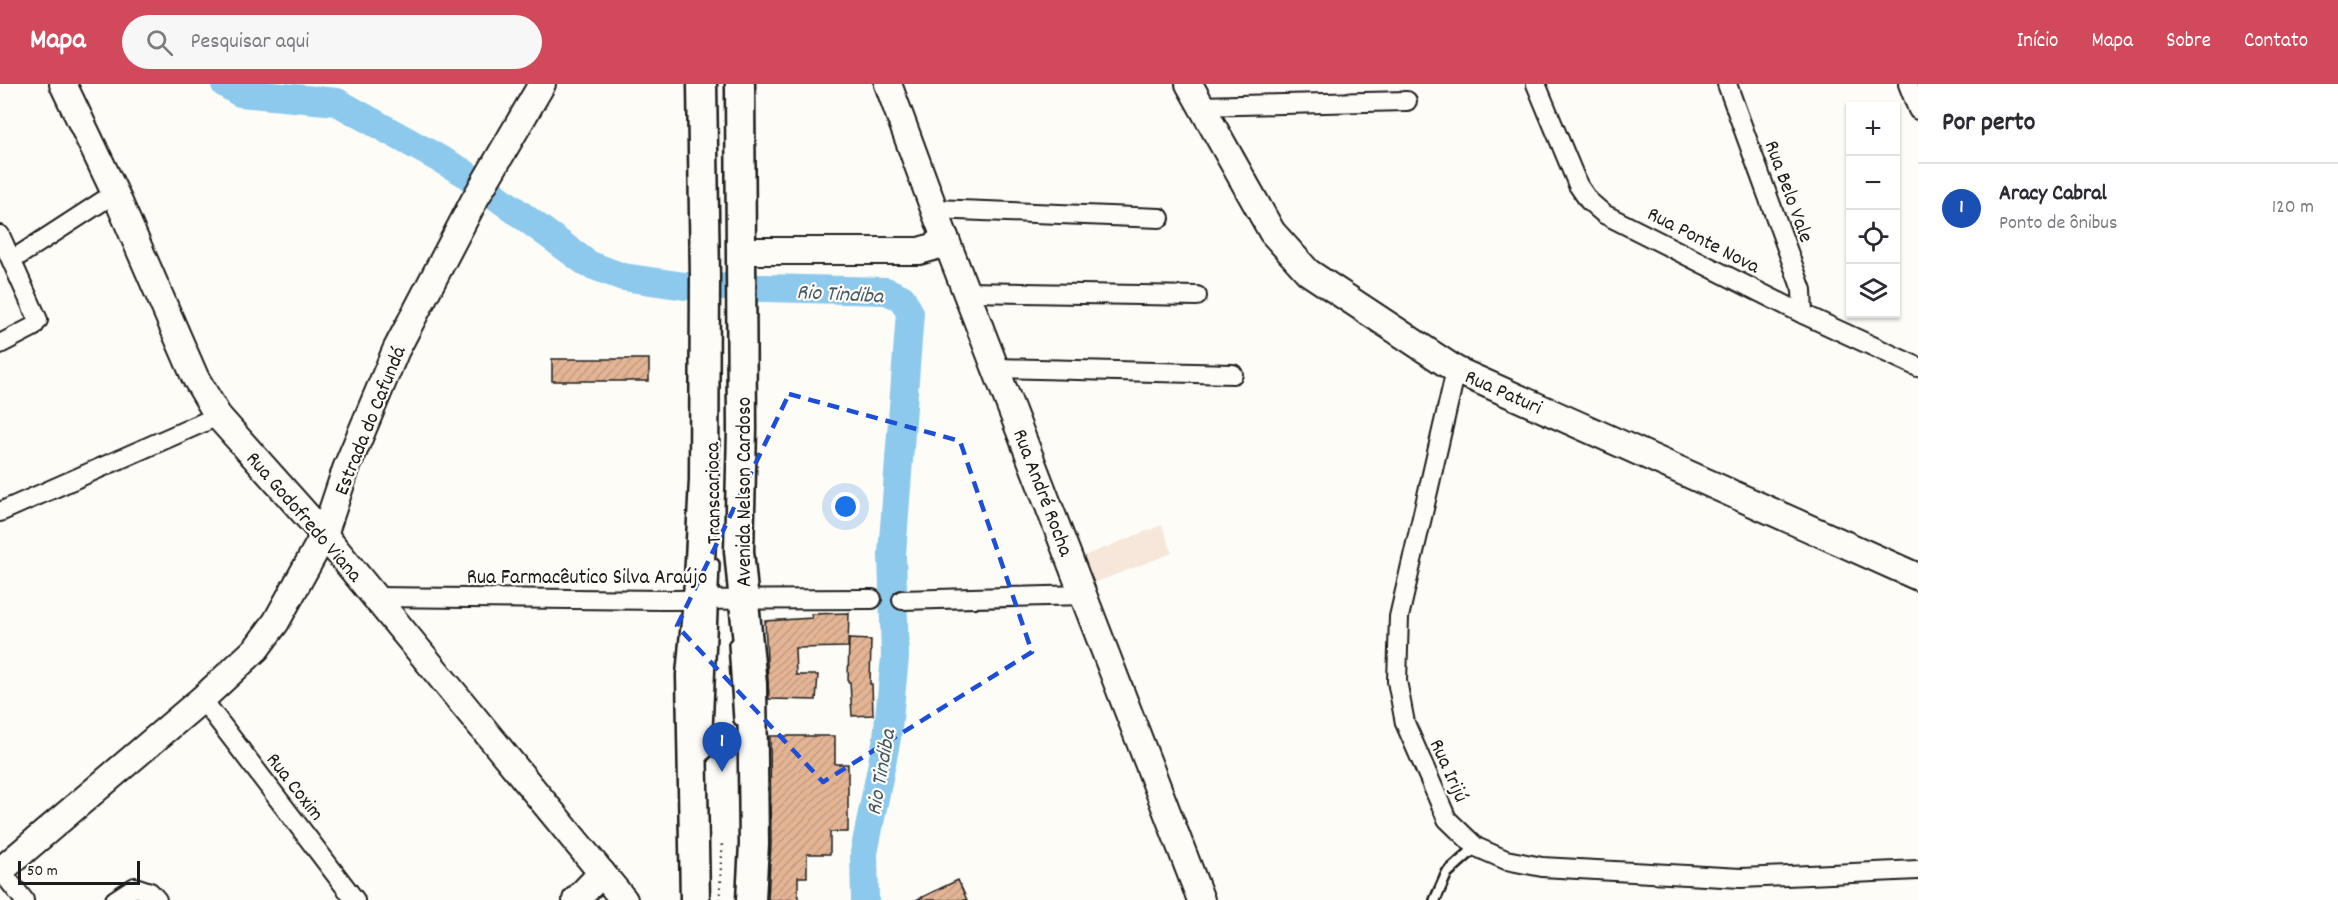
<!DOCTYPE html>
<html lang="pt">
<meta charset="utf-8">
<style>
:root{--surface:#fff;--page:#f7f7f7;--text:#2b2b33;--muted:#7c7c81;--line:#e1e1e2;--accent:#d1495b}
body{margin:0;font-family:Dekko,sans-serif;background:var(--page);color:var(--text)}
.controls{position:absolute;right:18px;top:18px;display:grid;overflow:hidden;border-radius:0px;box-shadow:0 2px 4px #0004}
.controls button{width:54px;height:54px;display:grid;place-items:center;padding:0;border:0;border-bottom:2px solid var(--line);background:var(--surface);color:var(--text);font:30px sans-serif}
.scale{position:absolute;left:18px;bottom:15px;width:122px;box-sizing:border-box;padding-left:6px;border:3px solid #1c1c1c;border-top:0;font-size:16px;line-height:21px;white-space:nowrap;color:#1c1c1c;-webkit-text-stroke:4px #fdfcf7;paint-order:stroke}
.you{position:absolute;left:846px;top:423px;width:21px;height:21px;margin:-15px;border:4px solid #fff;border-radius:50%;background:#1a73e8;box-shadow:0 0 0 9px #1a73e833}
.badge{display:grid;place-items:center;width:39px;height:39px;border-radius:50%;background:var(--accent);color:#fff;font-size:20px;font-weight:700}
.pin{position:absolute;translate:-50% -50px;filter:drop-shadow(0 2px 3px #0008)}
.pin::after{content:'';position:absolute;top:32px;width:21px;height:18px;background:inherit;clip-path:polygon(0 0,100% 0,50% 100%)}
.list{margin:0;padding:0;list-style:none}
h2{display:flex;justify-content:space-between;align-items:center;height:78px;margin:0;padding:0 24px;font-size:26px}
h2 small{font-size:20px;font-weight:400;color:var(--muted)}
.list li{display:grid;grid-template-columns:39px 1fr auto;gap:18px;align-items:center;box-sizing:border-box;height:90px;padding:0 24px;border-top:2px solid var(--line)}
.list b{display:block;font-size:22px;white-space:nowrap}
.list p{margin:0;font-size:20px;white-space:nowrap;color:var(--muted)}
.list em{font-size:20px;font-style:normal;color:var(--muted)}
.icon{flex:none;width:33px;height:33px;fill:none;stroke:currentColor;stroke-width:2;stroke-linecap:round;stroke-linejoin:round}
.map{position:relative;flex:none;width:1918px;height:816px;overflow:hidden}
header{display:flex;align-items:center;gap:36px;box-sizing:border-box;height:84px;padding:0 30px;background:var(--accent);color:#fff}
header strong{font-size:28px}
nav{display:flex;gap:33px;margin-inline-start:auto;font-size:21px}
.search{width:420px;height:54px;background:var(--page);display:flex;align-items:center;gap:15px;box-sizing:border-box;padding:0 21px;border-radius:33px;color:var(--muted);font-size:22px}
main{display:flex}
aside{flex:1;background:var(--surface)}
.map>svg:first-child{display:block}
.built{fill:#f6e7da}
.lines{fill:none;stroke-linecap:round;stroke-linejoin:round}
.river{stroke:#8cc9ec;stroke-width:28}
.building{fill:url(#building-hatch);stroke:#1c1c1c;stroke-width:1.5}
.lane-casing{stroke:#1c1c1c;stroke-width:14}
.street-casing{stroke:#1c1c1c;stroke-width:22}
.secondary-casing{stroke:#1c1c1c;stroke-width:30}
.primary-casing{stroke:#1c1c1c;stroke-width:33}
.path{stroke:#1c1c1c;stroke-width:3;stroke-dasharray:1.5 4.5;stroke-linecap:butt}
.lane{stroke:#fdfcf7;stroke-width:9}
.street{stroke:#fdfcf7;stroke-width:18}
.secondary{stroke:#fdfcf7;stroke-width:26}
.primary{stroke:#fdfcf7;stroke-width:28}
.marked{fill:none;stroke:#1d4ed8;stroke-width:4.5;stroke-dasharray:12 8;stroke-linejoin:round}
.labels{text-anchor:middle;stroke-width:4.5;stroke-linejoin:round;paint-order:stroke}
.street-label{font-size:21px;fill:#1c1c1c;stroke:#fdfcf7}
.water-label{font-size:22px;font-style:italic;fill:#435965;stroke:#fdfcf7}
</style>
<header>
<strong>Mapa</strong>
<div class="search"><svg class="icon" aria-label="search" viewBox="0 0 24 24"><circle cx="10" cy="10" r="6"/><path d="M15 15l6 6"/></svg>Pesquisar aqui</div>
<nav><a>Início</a><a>Mapa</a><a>Sobre</a><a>Contato</a></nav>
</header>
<main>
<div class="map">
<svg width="1918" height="816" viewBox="0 0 1918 816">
<defs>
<pattern id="building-hatch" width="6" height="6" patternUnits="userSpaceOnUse" patternTransform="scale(1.5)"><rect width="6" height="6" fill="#e4b595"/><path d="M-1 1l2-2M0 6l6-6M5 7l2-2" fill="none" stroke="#c39b80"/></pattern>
</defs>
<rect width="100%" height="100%" fill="#fdfcf7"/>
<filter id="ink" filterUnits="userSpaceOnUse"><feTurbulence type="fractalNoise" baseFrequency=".0167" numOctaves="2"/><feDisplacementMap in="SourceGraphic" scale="12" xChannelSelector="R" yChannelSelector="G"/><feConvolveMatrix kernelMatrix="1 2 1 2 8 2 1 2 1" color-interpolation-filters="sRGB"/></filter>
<g filter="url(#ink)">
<path class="built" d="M 1162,441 L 1172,469 L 1094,499 L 1084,472 Z"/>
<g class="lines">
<path class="river" d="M 225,0 L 240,9 L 337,18 L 463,88 L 588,180 L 623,193 L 685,202 L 886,207 L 902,214 L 910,229 L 892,470 L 895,573 L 887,654 L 864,769 L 865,816"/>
</g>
<g class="building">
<rect x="552" y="275" width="97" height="22"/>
<path d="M 849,529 L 848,563 L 795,564 L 796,591 L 818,591 L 816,616 L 769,615 L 765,537 L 812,534 L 811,530 Z"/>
<path d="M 849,555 L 871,556 L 870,600 L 872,600 L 873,631 L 852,632 L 850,598 L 848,598 Z"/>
<path d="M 770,652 L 835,652 L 835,680 L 848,680 L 848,748 L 830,748 L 830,770 L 807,770 L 807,793 L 798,793 L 798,816 L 768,816 L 771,760 Z"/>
<path d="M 958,796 L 967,816 L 916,816 Z"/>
</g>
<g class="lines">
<g class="lane-casing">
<g id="lane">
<path d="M 734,560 L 739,636"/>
<path d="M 706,670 L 714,480"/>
<path d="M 1435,816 L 1447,789 L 1476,763"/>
</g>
</g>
<g class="street-casing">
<g id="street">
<path d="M 1536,0 L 1578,101 L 1589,117 L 1604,130 L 1803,230 L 1918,283"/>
<path d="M 1727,0 L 1802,206 L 1803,230"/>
<path d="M 1908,0 L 1918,26"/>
<path d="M 1200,22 L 1407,17"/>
<path d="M 934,125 L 1160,134"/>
<path d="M 0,151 L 38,236 L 33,243 L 0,260"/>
<path d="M 12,176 L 115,109"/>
<path d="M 967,208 L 1197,212"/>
<path d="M 996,284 L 1233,290"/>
<path d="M 1456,286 L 1399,533 L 1397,597 L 1405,639 L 1447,735 L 1476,763 L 1506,776 L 1542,783 L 1741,794 L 1918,786"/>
<path d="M 0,428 L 218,332"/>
<path d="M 373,513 L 664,516 L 872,515"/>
<path d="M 902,516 L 1084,511"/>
<path d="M 202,615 L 355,816"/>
<path d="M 1,787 L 24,816"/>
<path d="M 115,816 L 135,803 L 150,808 L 157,816"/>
</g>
</g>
<g class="secondary-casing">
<g id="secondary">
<path d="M 63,0 L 115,109 L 195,293 L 218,332 L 324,451 L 624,816"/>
<path d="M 888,0 L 934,125 L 1201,816"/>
<path d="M 1189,0 L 1272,148 L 1308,188 L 1456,286 L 1918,493"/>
<path d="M 742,167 L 919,167 L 933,163 L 945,153"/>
<path d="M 0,787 L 202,615 L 256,565 L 276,538 L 324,451 L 346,385 L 396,266 L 475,115 L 542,0"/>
<path d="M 576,816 L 602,789"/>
</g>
</g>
<g class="primary-casing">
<g id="primary">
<path d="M 740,0 L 742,345 L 739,467 L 752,600 L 754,760 L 751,816"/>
<path d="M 695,816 L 691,591 L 698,516 L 704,396 L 705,194 L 702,0"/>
</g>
</g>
<path class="path" d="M 720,816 L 722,760"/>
<use href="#lane" class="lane"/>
<use href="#street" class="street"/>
<use href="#secondary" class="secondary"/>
<use href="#primary" class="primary"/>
</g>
</g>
<path class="marked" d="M 789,310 L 960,357 L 1032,568 L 823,698 L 677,542 Z"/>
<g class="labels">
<g class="street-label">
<text transform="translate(1790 107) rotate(70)" y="7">Rua Belo Vale</text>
<text transform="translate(1704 155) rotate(27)" y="7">Rua Ponte Nova</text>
<text transform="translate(1504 307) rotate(24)" y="7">Rua Paturi</text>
<text transform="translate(369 336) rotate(-68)" y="7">Estrada do Cafundá</text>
<text transform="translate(743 408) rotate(-90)" y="7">Avenida Nelson Cardoso</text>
<text transform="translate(1044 408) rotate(69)" y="7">Rua André Rocha</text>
<text transform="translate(712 409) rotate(-91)" y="7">Transcarioca</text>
<text transform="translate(305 432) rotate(49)" y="7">Rua Godofredo Viana</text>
<text x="587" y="499">Rua Farmacêutico Silva Araújo</text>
<text transform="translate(1450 686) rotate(66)" y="7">Rua Irijú</text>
<text transform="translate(296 702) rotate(52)" y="7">Rua Coxim</text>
</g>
<g class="water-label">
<text transform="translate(840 208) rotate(3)" y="8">Rio Tindiba</text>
<text transform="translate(879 688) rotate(-80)" y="8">Rio Tindiba</text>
</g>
</g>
</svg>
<div class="controls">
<button>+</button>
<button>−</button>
<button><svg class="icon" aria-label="locate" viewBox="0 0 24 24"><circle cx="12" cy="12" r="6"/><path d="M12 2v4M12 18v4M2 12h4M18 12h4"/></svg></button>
<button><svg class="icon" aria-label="layers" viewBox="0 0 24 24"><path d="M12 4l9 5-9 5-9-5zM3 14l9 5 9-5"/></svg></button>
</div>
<div class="scale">50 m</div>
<div class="you"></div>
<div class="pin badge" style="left:722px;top:688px;background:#1a4fb4">1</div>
</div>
<aside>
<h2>Por perto<small></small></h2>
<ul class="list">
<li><span class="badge" style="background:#1a4fb4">1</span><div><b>Aracy Cabral</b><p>Ponto de ônibus</p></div><em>120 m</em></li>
</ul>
</aside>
</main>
